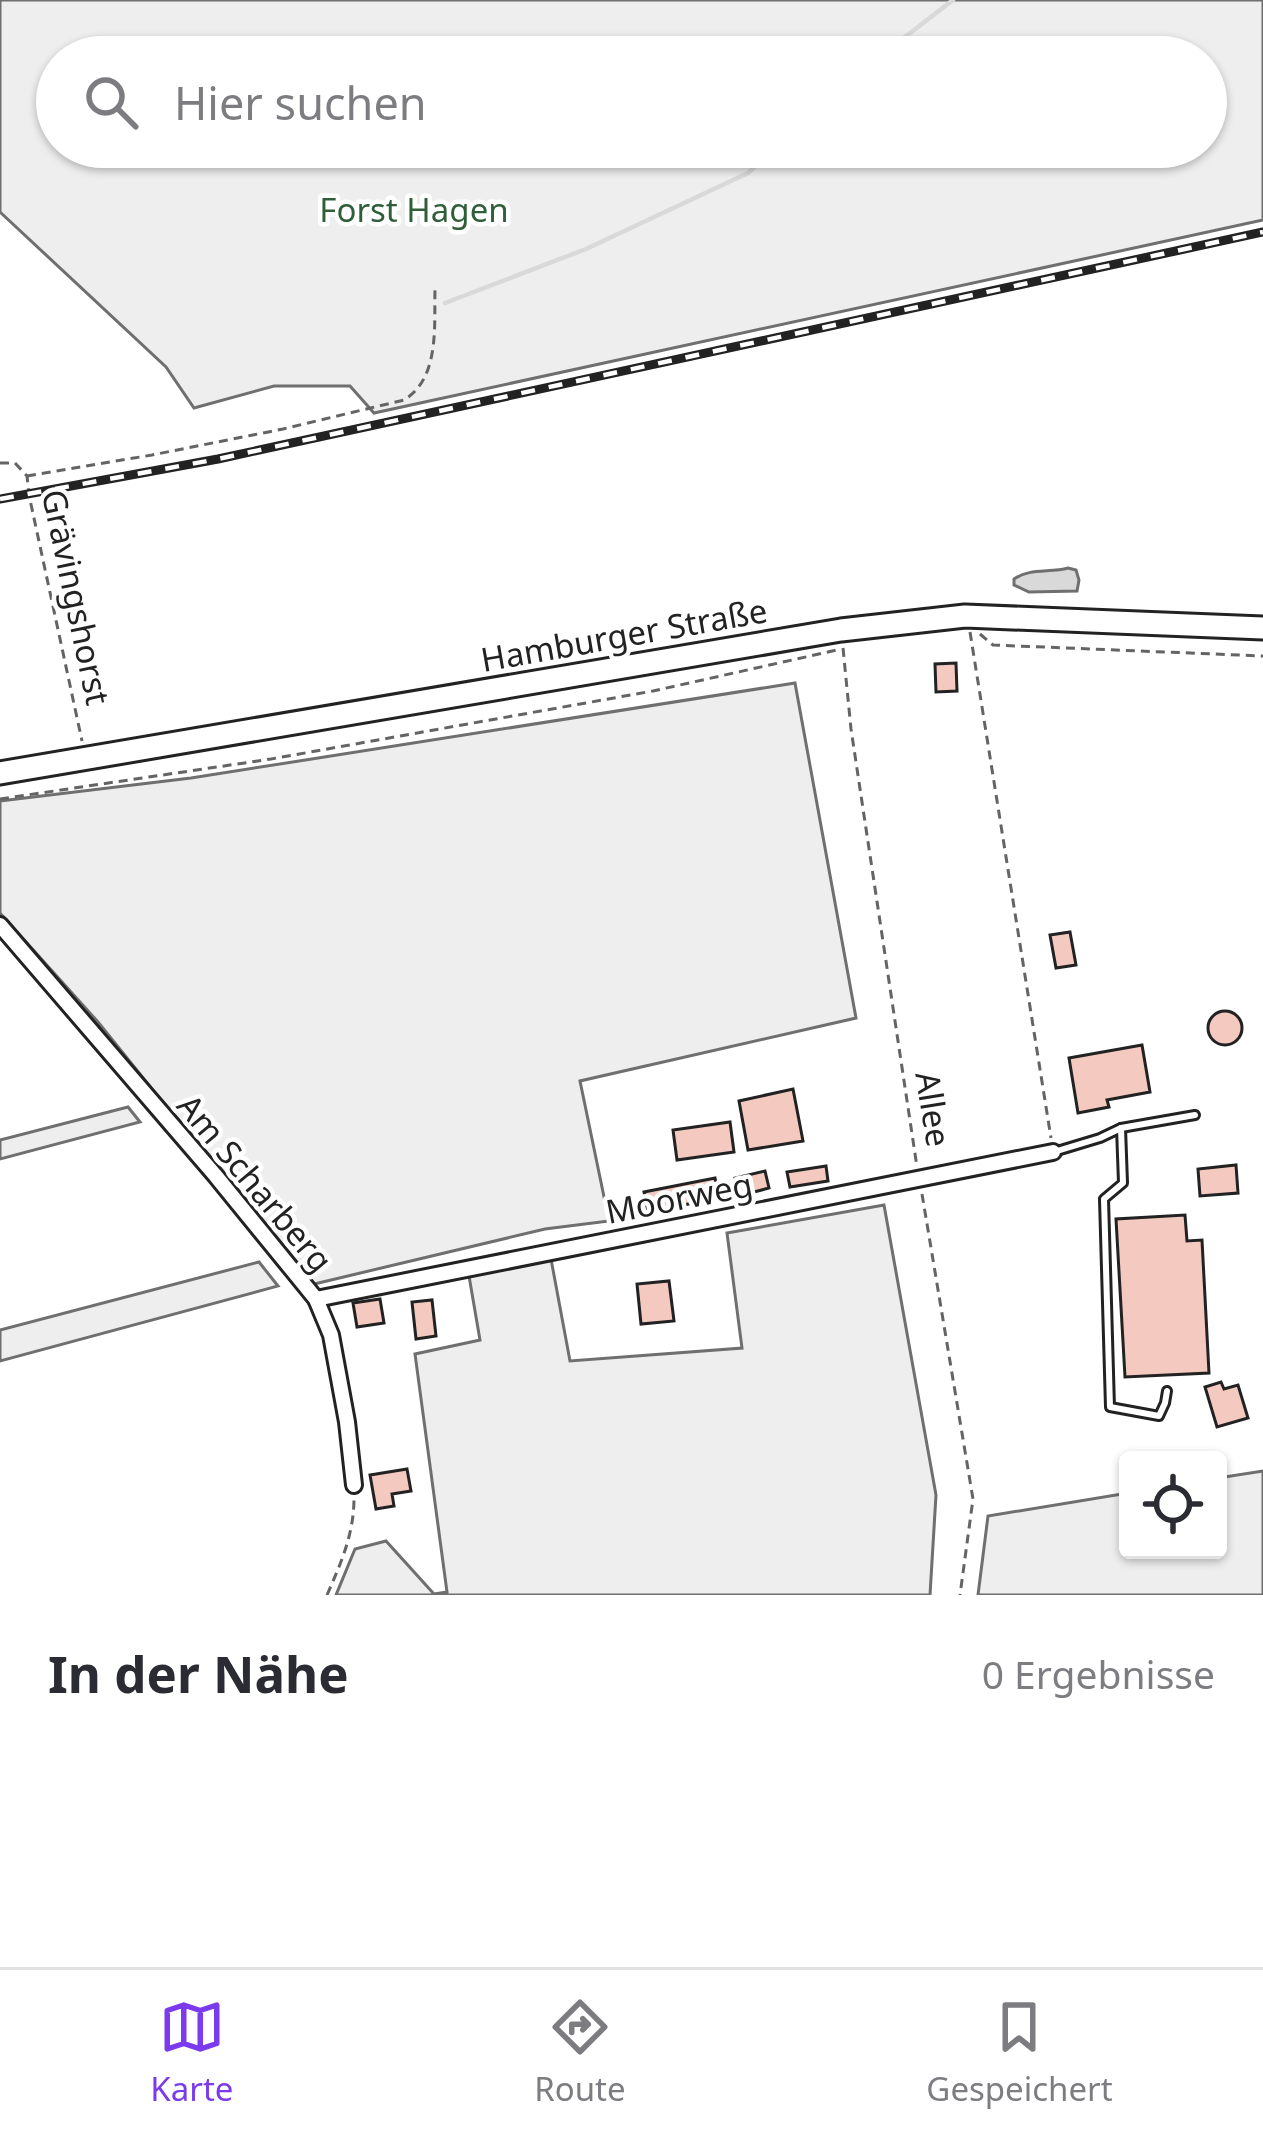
<!DOCTYPE html>
<html lang="de">
<meta charset="utf-8">
<style>
:root{--surface:#fff;--page:#f7f7f7;--text:#2b2b33;--muted:#7c7c81;--line:#e1e1e2;--accent:#7c3aed}
body{margin:0;font-family:"Noto Sans",sans-serif;background:var(--page);color:var(--text)}
.controls{position:absolute;right:36px;bottom:36px;display:grid;overflow:hidden;border-radius:12px;box-shadow:0 3px 9px #0004}
.controls button{width:108px;height:108px;display:grid;place-items:center;padding:0;border:0;border-bottom:3px solid var(--line);background:var(--surface);color:var(--text);font:60px sans-serif}
.list{margin:0;padding:0;list-style:none}
h2{display:flex;justify-content:space-between;align-items:center;height:156px;margin:0;padding:0 48px;font-size:51px}
h2 small{font-size:39px;font-weight:400;color:var(--muted)}
.icon{flex:none;width:66px;height:66px;fill:none;stroke:currentColor;stroke-width:2;stroke-linecap:round;stroke-linejoin:round}
.map{position:relative;flex:none;width:1263px;height:1595px;overflow:hidden}
.search{position:absolute;background:var(--surface);box-shadow:0 3px 9px #0004;left:36px;right:36px;top:36px;height:132px;display:flex;align-items:center;gap:30px;box-sizing:border-box;padding:0 42px;border-radius:66px;color:var(--muted);font-size:45px}
.sheet{height:372px;background:var(--surface)}
nav{display:flex;justify-content:space-around;align-items:center;box-sizing:border-box;height:168px;border-top:3px solid var(--line);background:var(--surface);font-size:33px;color:var(--muted)}
nav a{display:grid;justify-items:center;gap:6px}
nav .on{color:var(--accent)}
.map>svg:first-child{display:block}
.green{fill:#eee;stroke:#6f6f6f;stroke-width:3;fill-rule:evenodd}
.water{fill:#d9d9d9;stroke:#6f6f6f;stroke-width:3}
.lines{fill:none;stroke-linecap:round;stroke-linejoin:round}
.stream{stroke:#d9d9d9;stroke-width:4.5}
.building{fill:#f3c9c0;stroke:#222;stroke-width:3}
.lane-casing{stroke:#222;stroke-width:12}
.street-casing{stroke:#222;stroke-width:20}
.primary-casing{stroke:#222;stroke-width:27}
.path{stroke:#646464;stroke-width:3;stroke-dasharray:9 6;stroke-linecap:butt}
.lane{stroke:#fff;stroke-width:6}
.street{stroke:#fff;stroke-width:14}
.primary{stroke:#fff;stroke-width:21}
.rail-casing{stroke:#222;stroke-width:9}
.rail{stroke:#fff;stroke-width:4.5;stroke-dasharray:14;stroke-linecap:butt}
.labels{text-anchor:middle;stroke-width:9;stroke-linejoin:round;paint-order:stroke}
.park-label{font-size:33px;fill:#2f5e38;stroke:#fff}
.street-label{font-size:33px;fill:#222;stroke:#fff}
</style>
<div class="map">
<svg width="1263" height="1595" viewBox="0 0 1263 1595">
<rect width="100%" height="100%" fill="#fff"/>
<g class="green">
<path d="M 0,0 L 1263,0 L 1263,220 L 374,413 L 350,386 L 274,386 L 194,408 L 166,367 L 0,212 ZM 1206,57 L 1206,147 L 57,147 L 57,57 Z"/>
<path d="M 795,683 L 856,1018 L 580,1081 L 609,1221 L 545,1229 L 310,1285 L 98,1022 L 0,913 L 0,801 L 191,778 Z"/>
<path d="M 128,1107 L 140,1122 L 0,1159 L 0,1140 Z"/>
<path d="M 884,1205 L 936,1495 L 930,1595 L 336,1595 L 355,1549 L 386,1541 L 434,1594 L 447,1592 L 415,1354 L 480,1340 L 469,1276 L 551,1259 L 570,1361 L 742,1348 L 727,1233 Z"/>
<path d="M 259,1262 L 278,1286 L 0,1361 L 0,1330 Z"/>
<path d="M 1263,1471 L 1263,1595 L 978,1595 L 988,1516 L 1128,1493 L 1128,1550 L 1218,1550 L 1218,1478 Z"/>
</g>
<path class="water" d="M 1068,568 L 1076,570 L 1079,580 L 1077,591 L 1029,592 L 1014,585 L 1014,579 C 1029,568 1050,573 1068,568 Z"/>
<g class="lines">
<g class="stream">
<path d="M 879,57 L 953,0"/>
<path d="M 445,303 L 586,249 L 748,173 L 776,147"/>
</g>
</g>
<g class="building">
<path d="M 956,663 L 957,691 L 936,692 L 935,664 Z"/>
<path d="M 1070,932 L 1076,965 L 1056,968 L 1050,935 Z"/>
<circle cx="1225" cy="1028" r="17"/>
<path d="M 1142,1045 L 1150,1092 L 1107,1100 L 1109,1107 L 1078,1113 L 1069,1058 Z"/>
<path d="M 793,1089 L 803,1141 L 748,1150 L 739,1101 Z"/>
<path d="M 730,1122 L 734,1152 L 677,1160 L 673,1130 Z"/>
<path d="M 1236,1165 L 1238,1193 L 1200,1196 L 1198,1169 Z"/>
<path d="M 826,1166 L 828,1181 L 790,1187 L 787,1172 Z"/>
<path d="M 765,1171 L 769,1188 L 739,1196 L 735,1178 Z"/>
<path d="M 715,1178 L 719,1198 L 648,1212 L 644,1192 Z"/>
<path d="M 1185,1215 L 1187,1241 L 1202,1240 L 1209,1373 L 1125,1377 L 1116,1219 Z"/>
<path d="M 669,1281 L 674,1321 L 641,1324 L 637,1284 Z"/>
<path d="M 380,1299 L 384,1323 L 357,1327 L 353,1303 Z"/>
<path d="M 432,1300 L 436,1336 L 416,1339 L 412,1302 Z"/>
<path d="M 1221,1382 L 1224,1389 L 1238,1385 L 1248,1418 L 1217,1427 L 1205,1387 Z"/>
<path d="M 407,1469 L 411,1491 L 392,1494 L 394,1506 L 376,1509 L 370,1475 Z"/>
</g>
<g class="lines">
<g class="lane-casing">
<g id="lane">
<path d="M 1121,1128 L 1123,1183 L 1104,1199 L 1110,1407 L 1159,1416 L 1165,1403 L 1167,1391"/>
<path d="M 1057,1151 L 1100,1138 L 1121,1128 L 1195,1115"/>
</g>
</g>
<g class="street-casing">
<g id="street">
<path d="M 0,925 L 215,1175 L 316,1299 L 331,1335 L 347,1422 L 354,1485"/>
<path d="M 316,1299 L 1053,1152"/>
</g>
</g>
<g class="primary-casing">
<path id="primary" d="M 0,773 L 841,630 L 965,616 L 1263,628"/>
</g>
<g class="path">
<path d="M 0,463 L 15,463 L 27,476 L 29,495 L 82,741"/>
<path d="M 27,476 L 152,455 L 283,429 L 404,400 C 440,378 434,326 435,290"/>
<path d="M 970,632 L 1051,1138"/>
<path d="M 980,634 L 993,645 L 1263,656"/>
<path d="M 843,648 L 851,729 L 917,1167"/>
<path d="M 0,799 L 271,759 L 653,691 L 837,650"/>
<path d="M 922,1194 L 973,1499 L 960,1595"/>
<path d="M 327,1595 C 341,1563 354,1534 354,1498"/>
</g>
<use href="#lane" class="lane"/>
<use href="#street" class="street"/>
<use href="#primary" class="primary"/>
<g class="rail-casing">
<path id="rail" d="M 0,499 L 218,459 L 1263,232"/>
</g>
<use href="#rail" class="rail"/>
</g>
<g class="labels">
<g class="park-label">
<text x="414" y="222">Forst Hagen</text>
</g>
<g class="street-label">
<text transform="translate(76 597) rotate(78)" y="12">Grävingshorst</text>
<text transform="translate(624 635) rotate(-10)" y="12">Hamburger Straße</text>
<text transform="translate(933 1109) rotate(81)" y="12">Allee</text>
<text transform="translate(255 1183) rotate(50)" y="12">Am Scharberg</text>
<text transform="translate(679 1198) rotate(-11)" y="12">Moorweg</text>
</g>
</g>
</svg>
<div class="controls">
<button><svg class="icon" aria-label="locate" viewBox="0 0 24 24"><circle cx="12" cy="12" r="6"/><path d="M12 2v4M12 18v4M2 12h4M18 12h4"/></svg></button>
</div>
<div class="search"><svg class="icon" aria-label="search" viewBox="0 0 24 24"><circle cx="10" cy="10" r="6"/><path d="M15 15l6 6"/></svg>Hier suchen</div>
</div>
<section class="sheet">
<h2>In der Nähe<small>0 Ergebnisse</small></h2>
<ul class="list">
</ul>
</section>
<nav>
<a class="on"><svg class="icon" aria-label="map" viewBox="0 0 24 24"><path d="M3 6l6-2 6 2 6-2v14l-6 2-6-2-6 2zM9 4v14M15 6v14"/></svg>Karte</a>
<a><svg class="icon" aria-label="directions" viewBox="0 0 24 24"><path d="M12 3l9 9-9 9-9-9zM9 14v-3h6M13 9l2 2-2 2"/></svg>Route</a>
<a><svg class="icon" aria-label="saved" viewBox="0 0 24 24"><path d="M7 4h10v16l-5-4-5 4z"/></svg>Gespeichert</a>
</nav>
